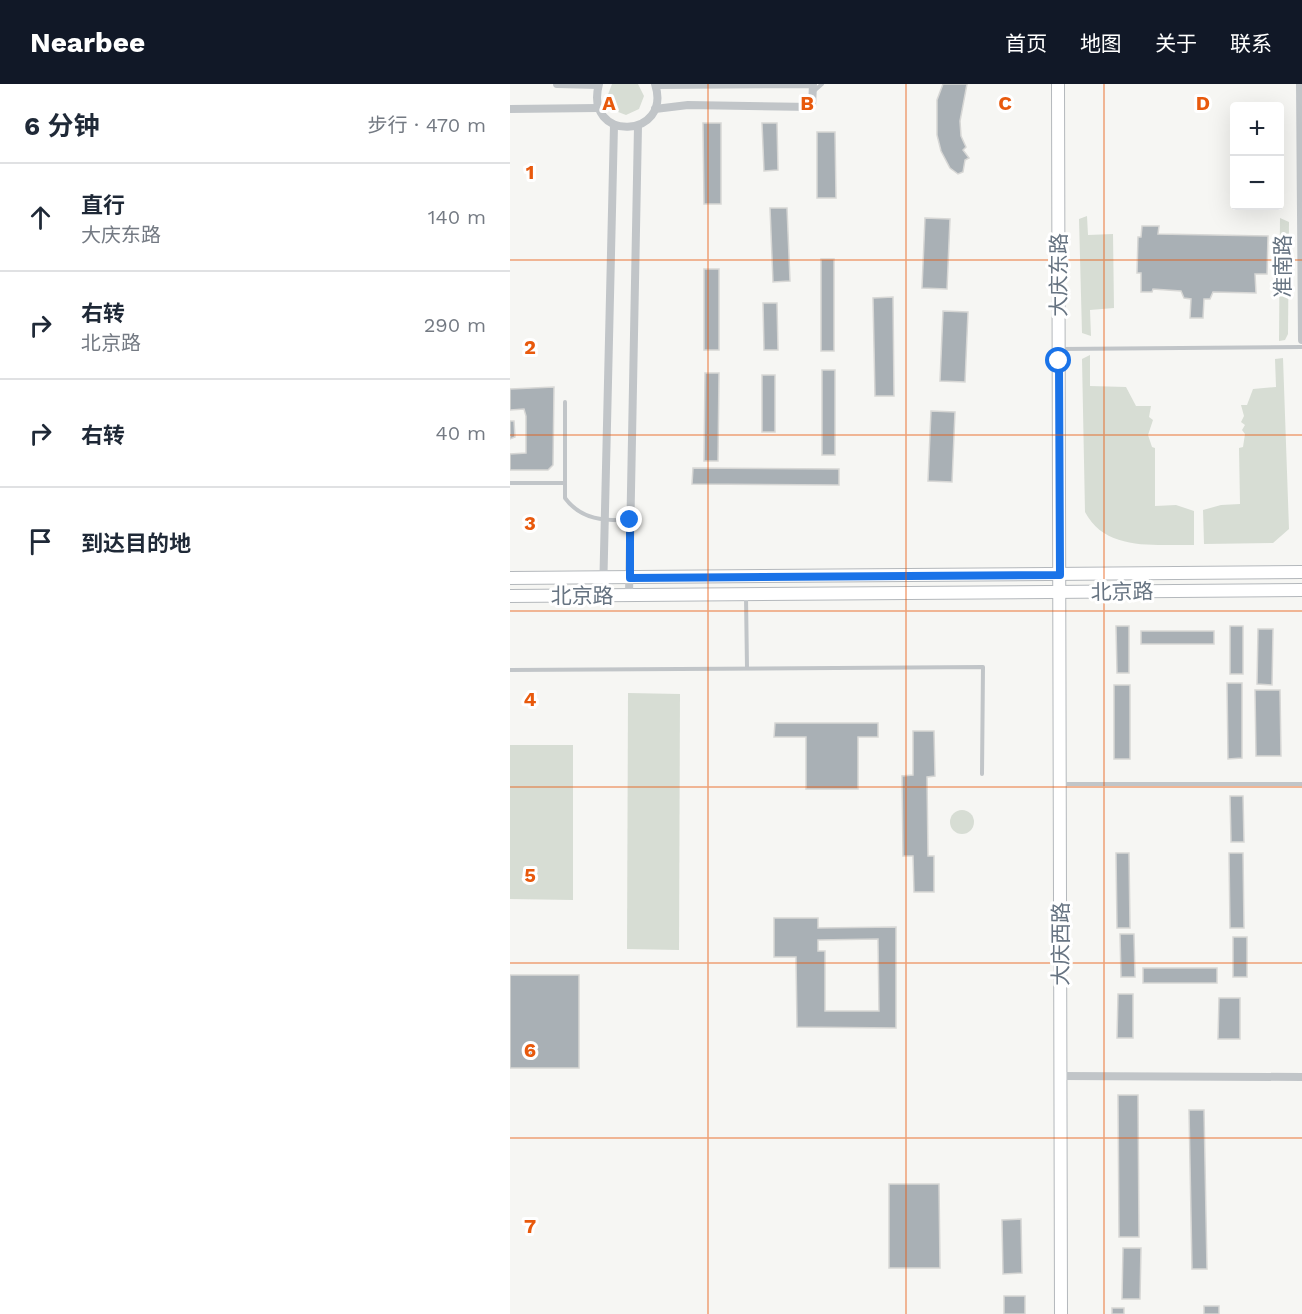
<!DOCTYPE html>
<html lang="zh">
<meta charset="utf-8">
<style>
:root{--surface:#fff;--page:#f6f6f7;--text:#1f2937;--muted:#747a83;--line:#e0e1e3;--accent:#111827}
body{margin:0;font-family:"Work Sans","Noto Sans SC",sans-serif;background:var(--page);color:var(--text)}
.controls{position:absolute;right:18px;top:18px;display:grid;overflow:hidden;border-radius:6px;box-shadow:0 6px 24px #0002}
.controls button{width:54px;height:54px;display:grid;place-items:center;padding:0;border:0;border-bottom:2px solid var(--line);background:var(--surface);color:var(--text);font:30px sans-serif}
.stop{position:absolute;width:18px;height:18px;margin:-14px;border:4px solid #1a73e8;border-radius:50%;background:#fff}
.stop.end{background:#1a73e8;border-color:#fff;box-shadow:0 2px 6px #0008}
.list{margin:0;padding:0;list-style:none}
h2{display:flex;justify-content:space-between;align-items:center;height:78px;margin:0;padding:0 24px;font-size:26px}
h2 small{font-size:20px;font-weight:400;color:var(--muted)}
.list li{display:grid;grid-template-columns:39px 1fr auto;gap:18px;align-items:center;box-sizing:border-box;height:108px;padding:0 24px;border-top:2px solid var(--line)}
.list b{display:block;font-size:22px;white-space:nowrap}
.list p{margin:0;font-size:20px;white-space:nowrap;color:var(--muted)}
.list em{font-size:20px;font-style:normal;color:var(--muted)}
.icon{flex:none;width:33px;height:33px;fill:none;stroke:currentColor;stroke-width:2;stroke-linecap:round;stroke-linejoin:round}
.map{position:relative;flex:none;width:792px;height:1230px;overflow:hidden}
header{display:flex;align-items:center;gap:36px;box-sizing:border-box;height:84px;padding:0 30px;background:var(--accent);color:#fff}
header strong{font-size:28px}
nav{display:flex;gap:33px;margin-inline-start:auto;font-size:21px}
main{display:flex}
aside{flex:1;background:var(--surface)}
.map>svg:first-child{display:block}
.green{fill:#d7ddd4}
.building{fill:#a9b0b5;stroke:#d7d7d5;stroke-width:1.5;fill-rule:evenodd}
.lines{fill:none;stroke-linecap:round;stroke-linejoin:round}
.secondary-casing{stroke:#b4b8bc;stroke-width:14}
.service{stroke:#c1c5c8;stroke-width:4}
.minor{stroke:#c1c5c8;stroke-width:8}
.secondary{stroke:#fff;stroke-width:12}
.route{stroke:#1a73e8;stroke-width:8}
.grid{fill:none;stroke:#e8590c;stroke-width:1.5;stroke-opacity:0.55}
.labels{text-anchor:middle;stroke-width:6;stroke-linejoin:round;paint-order:stroke}
.street-label{font-size:21px;fill:#677482;stroke:#fff}
.grid-label{font-size:20px;text-anchor:middle;font-weight:bold;fill:#e8590c;stroke:#fff;stroke-width:6;stroke-linejoin:round;paint-order:stroke}
</style>
<header>
<strong>Nearbee</strong>
<nav><a>首页</a><a>地图</a><a>关于</a><a>联系</a></nav>
</header>
<main>
<aside>
<h2>6 分钟<small>步行 · 470 m</small></h2>
<ul class="list">
<li><svg class="icon" aria-label="ahead" viewBox="0 0 24 24"><path d="M12 20V5M6 11l6-6 6 6"/></svg><div><b>直行</b><p>大庆东路</p></div><em>140 m</em></li>
<li><svg class="icon" aria-label="right" viewBox="0 0 24 24"><path d="M7 20v-9h11M14 6l5 5-5 5"/></svg><div><b>右转</b><p>北京路</p></div><em>290 m</em></li>
<li><svg class="icon" aria-label="right" viewBox="0 0 24 24"><path d="M7 20v-9h11M14 6l5 5-5 5"/></svg><div><b>右转</b></div><em>40 m</em></li>
<li><svg class="icon" aria-label="arrive" viewBox="0 0 24 24"><path d="M6 21V4h12l-3 4 3 4H6"/></svg><div><b>到达目的地</b></div></li>
</ul>
</aside>
<div class="map">
<svg width="792" height="1230" viewBox="0 0 792 1230">
<rect width="100%" height="100%" fill="#f6f6f3"/>
<g class="green">
<path d="M 102,0 L 128,0 L 134,12 L 129,25 L 116,31 L 103,26 L 97,13 Z"/>
<path d="M 577,132 L 578,151 L 603,150 L 604,224 L 580,226 L 581,252 L 572,249 L 569,135 Z"/>
<path d="M 770,134 L 779,138 L 778,250 L 775,256 L 769,257 Z"/>
<path d="M 580,271 L 580,302 L 616,303 L 626,322 L 641,322 L 639,333 L 643,336 L 638,351 L 642,363 L 645,364 L 645,422 L 666,421 L 684,427 L 684,461 C 645,460 596,468 575,428 L 572,275 Z"/>
<path d="M 773,274 L 779,445 L 763,459 L 694,460 L 693,426 L 711,421 L 730,420 L 729,364 L 733,363 L 735,350 L 732,346 L 735,341 L 731,338 L 734,332 L 731,321 L 737,321 L 743,305 L 766,303 L 765,275 Z"/>
<path d="M 118,609 L 170,610 L 169,866 L 117,865 Z"/>
<path d="M 0,661 L 63,661 L 63,816 L 0,815 Z"/>
<circle cx="452" cy="738" r="12"/>
</g>
<g class="building">
<path d="M 433,0 L 457,0 L 450,37 L 451,52 L 456,63 L 453,66 L 459,74 L 455,76 L 453,88 L 448,90 L 440,84 L 431,67 L 427,51 L 427,16 Z"/>
<path d="M 193,39 L 211,39 L 211,120 L 194,120 Z"/>
<path d="M 252,39 L 267,39 L 268,86 L 254,87 Z"/>
<path d="M 307,48 L 325,48 L 326,114 L 307,114 Z"/>
<path d="M 260,124 L 277,124 L 280,197 L 263,198 Z"/>
<path d="M 415,134 L 440,135 L 437,205 L 412,204 Z"/>
<path d="M 632,142 L 649,142 L 648,150 L 758,152 L 757,190 L 745,190 L 746,209 L 703,208 L 700,215 L 694,215 L 693,234 L 680,234 L 681,215 L 674,214 L 671,207 L 643,205 L 642,208 L 631,208 L 631,189 L 627,189 L 628,153 L 631,153 Z"/>
<rect x="311" y="175" width="13" height="92"/>
<rect x="194" y="185" width="15" height="81"/>
<path d="M 383,213 L 384,312 L 365,312 L 363,214 Z"/>
<path d="M 253,219 L 267,219 L 268,266 L 254,266 Z"/>
<path d="M 433,227 L 458,228 L 455,298 L 430,297 Z"/>
<rect x="312" y="286" width="13" height="85"/>
<path d="M 195,289 L 209,289 L 208,377 L 194,377 Z"/>
<rect x="252" y="291" width="13" height="57"/>
<path d="M 44,303 L 43,381 L 38,386 L 0,386 L 0,370 L 16,369 L 16,332 L 14,325 L 0,326 L 0,305 Z"/>
<path d="M 421,327 L 445,328 L 442,398 L 418,397 Z"/>
<path d="M 0,337 L 4,337 L 5,353 L 0,355 Z"/>
<path d="M 183,384 L 329,385 L 329,401 L 182,400 Z"/>
<path d="M 606,542 L 619,542 L 619,589 L 607,589 Z"/>
<rect x="720" y="542" width="13" height="48"/>
<path d="M 748,545 L 763,545 L 762,601 L 747,600 Z"/>
<rect x="631" y="547" width="73" height="13"/>
<path d="M 717,599 L 732,599 L 732,674 L 718,675 Z"/>
<rect x="604" y="601" width="16" height="74"/>
<path d="M 745,606 L 770,606 L 771,672 L 746,672 Z"/>
<path d="M 265,639 L 368,639 L 368,653 L 348,653 L 348,705 L 296,705 L 296,653 L 264,653 Z"/>
<path d="M 403,647 L 424,647 L 425,692 L 417,693 L 418,772 L 424,772 L 424,808 L 404,808 L 403,772 L 393,772 L 392,692 L 403,691 Z"/>
<path d="M 720,712 L 733,712 L 734,758 L 721,758 Z"/>
<path d="M 606,769 L 619,769 L 620,844 L 607,844 Z"/>
<path d="M 719,769 L 733,769 L 734,844 L 720,844 Z"/>
<path d="M 264,834 L 308,834 L 308,844 L 386,843 L 386,944 L 287,943 L 286,873 L 264,873 ZM 368,855 L 369,927 L 315,927 L 315,867 L 308,867 L 308,856 Z"/>
<path d="M 610,850 L 624,850 L 625,893 L 611,893 Z"/>
<rect x="723" y="853" width="14" height="40"/>
<rect x="633" y="884" width="74" height="15"/>
<rect x="0" y="891" width="69" height="93"/>
<path d="M 608,910 L 623,910 L 623,954 L 607,954 Z"/>
<path d="M 709,914 L 730,914 L 730,955 L 708,955 Z"/>
<path d="M 608,1011 L 628,1011 L 629,1153 L 609,1153 Z"/>
<path d="M 679,1026 L 694,1026 L 697,1185 L 682,1185 Z"/>
<path d="M 379,1100 L 429,1100 L 430,1184 L 379,1184 Z"/>
<path d="M 511,1135 L 512,1189 L 493,1190 L 492,1136 Z"/>
<path d="M 613,1164 L 631,1164 L 630,1215 L 612,1215 Z"/>
<rect x="494" y="1212" width="21" height="18"/>
<rect x="694" y="1222" width="15" height="8"/>
<rect x="602" y="1224" width="12" height="6"/>
</g>
<g class="lines">
<g class="secondary-casing">
<g id="secondary">
<path d="M 548,0 L 551,1230"/>
<path d="M 0,494 L 792,488"/>
<path d="M 0,512 L 792,506"/>
</g>
</g>
<g class="service">
<path d="M 304,7 L 312,0"/>
<path d="M 550,265 L 792,263"/>
<path d="M 55,318 L 55,414 C 71,436 95,437 120,436"/>
<path d="M 0,399 L 54,399"/>
<path d="M 236,513 L 237,584"/>
<path d="M 0,586 L 473,583 L 472,690"/>
<path d="M 551,700 L 792,700"/>
</g>
<g class="minor">
<path d="M 47,0 L 88,1"/>
<path d="M 89,0 C 73,59 163,55 145,0"/>
<path d="M 790,0 L 792,256"/>
<path d="M 0,25 L 88,24"/>
<path d="M 145,25 L 178,21 L 302,23 L 303,0 L 146,1"/>
<path d="M 119,511 L 128,42"/>
<path d="M 93,512 L 104,41"/>
<path d="M 551,992 L 792,993"/>
</g>
<use href="#secondary" class="secondary"/>
</g>
<g class="lines">
<path class="route" d="M 120,436 L 120,494 L 550,491 L 549,277"/>
</g>
<path class="grid" d="M 198,0 L 198,1230M 396,0 L 396,1230M 594,0 L 594,1230M 0,176 L 792,176M 0,351 L 792,351M 0,527 L 792,527M 0,703 L 792,703M 0,879 L 792,879M 0,1054 L 792,1054"/>
<g class="labels">
<g class="street-label">
<text transform="translate(773 182) rotate(-90)" y="7">准南路</text>
<text transform="translate(549 191) rotate(-90)" y="7">大庆东路</text>
<text transform="translate(612 508) rotate(-1)" y="7">北京路</text>
<text x="72" y="519">北京路</text>
<text transform="translate(551 860) rotate(-90)" y="7">大庆西路</text>
</g>
</g>
<g class="grid-label">
<text x="99" y="26">A</text>
<text x="297" y="26">B</text>
<text x="495" y="26">C</text>
<text x="693" y="26">D</text>
<text x="20" y="95">1</text>
<text x="20" y="270">2</text>
<text x="20" y="446">3</text>
<text x="20" y="622">4</text>
<text x="20" y="798">5</text>
<text x="20" y="973">6</text>
<text x="20" y="1149">7</text>
</g>
</svg>
<div class="controls">
<button>+</button>
<button>−</button>
</div>
<div class="stop" style="left:549px;top:277px"></div>
<div class="stop end" style="left:120px;top:436px"></div>
</div>
</main>
